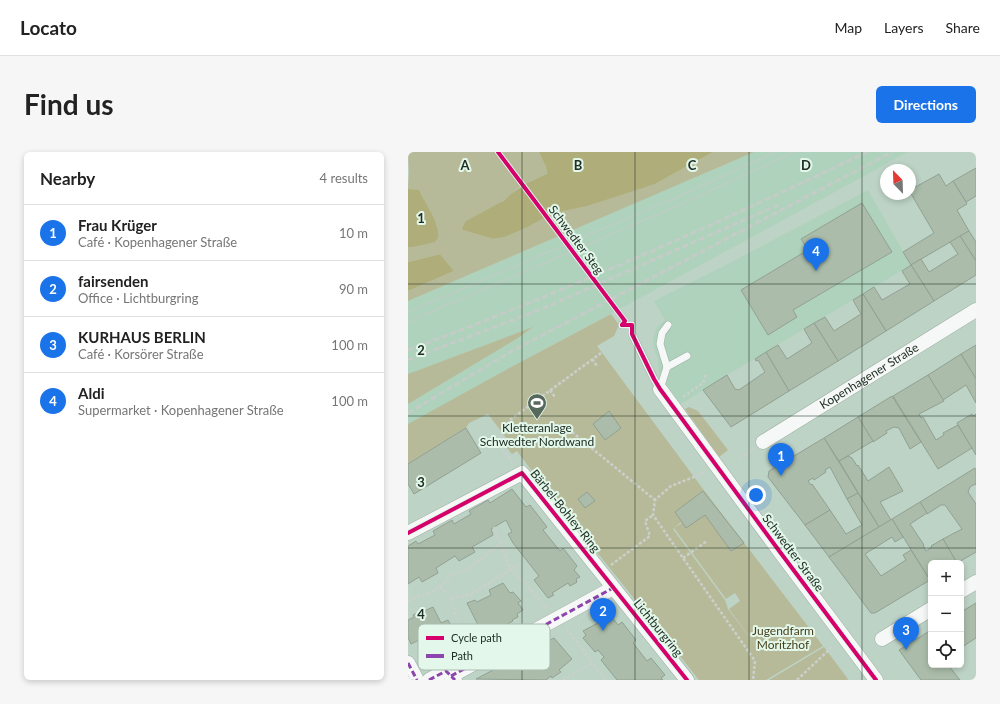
<!DOCTYPE html>
<meta charset="utf-8">
<style>
:root{--surface:#fff;--page:#f6f6f6;--text:#222;--muted:#767676;--line:#e0e0e0;--accent:#1a73e8}
body{margin:0;font-family:Lato,sans-serif;background:var(--page);color:var(--text)}
.controls{position:absolute;right:12px;bottom:12px;display:grid;overflow:hidden;border-radius:6px;box-shadow:0 2px 6px #0003}
.controls button{width:36px;height:36px;display:grid;place-items:center;padding:0;border:0;border-bottom:1px solid var(--line);background:var(--surface);color:var(--text);font:20px sans-serif}
.compass{position:absolute;left:472px;top:12px;width:36px;height:36px;border-radius:50%;background:var(--surface);box-shadow:0 2px 6px #0003;rotate:337deg}
.you{position:absolute;left:348px;top:343px;width:14px;height:14px;margin:-10px;border:3px solid #fff;border-radius:50%;background:#1a73e8;box-shadow:0 0 0 6px #1a73e833}
.badge{display:grid;place-items:center;width:26px;height:26px;border-radius:50%;background:var(--accent);color:#fff;font-size:13px;font-weight:700}
.pin{position:absolute;translate:-50% -33px;filter:drop-shadow(0 1px 2px #0008)}
.pin::after{content:'';position:absolute;top:21px;width:14px;height:12px;background:inherit;clip-path:polygon(0 0,100% 0,50% 100%)}
.list{margin:0;padding:0;list-style:none}
h2{display:flex;justify-content:space-between;align-items:center;height:52px;margin:0;padding:0 16px;font-size:17px}
h2 small{font-size:13px;font-weight:400;color:var(--muted)}
.list li{display:grid;grid-template-columns:26px 1fr auto;gap:12px;align-items:center;box-sizing:border-box;height:56px;padding:0 16px;border-top:1px solid var(--line)}
.list b{display:block;font-size:15px;white-space:nowrap}
.list p{margin:0;font-size:13px;white-space:nowrap;color:var(--muted)}
.list em{font-size:13px;font-style:normal;color:var(--muted)}
.icon{flex:none;width:22px;height:22px;fill:none;stroke:currentColor;stroke-width:2;stroke-linecap:round;stroke-linejoin:round}
.map{position:relative;flex:none;width:568px;height:528px;overflow:hidden;border-radius:6px}
header{display:flex;align-items:center;gap:24px;box-sizing:border-box;height:56px;padding:0 20px;background:var(--surface);border-bottom:1px solid var(--line)}
header strong{font-size:19px}
nav{display:flex;gap:22px;margin-inline-start:auto;font-size:14px}
.intro{display:flex;align-items:center;justify-content:space-between;box-sizing:border-box;height:96px;padding:0 24px}
h1{margin:0;font-size:28px}
.button{padding:10px 18px;border-radius:6px;background:var(--accent);color:#fff;font-size:14px;font-weight:700}
main{display:flex;gap:24px;padding:0 24px}
aside{flex:1;background:var(--surface);border-radius:6px;box-shadow:0 2px 6px #0003}
.map>svg:first-child{display:block}
.built{fill:#aed2bb}
.green{fill:#b7ba98;fill-rule:evenodd}
.forest{fill:#afae7b}
.building{fill:#abbdaa;stroke:#92a093}
.lines{fill:none;stroke-linecap:round;stroke-linejoin:round}
.lane-casing{stroke:#9dafa4;stroke-width:8}
.street-casing{stroke:#9dafa4;stroke-width:15}
.path{stroke:#cad0cc;stroke-width:2.5;stroke-dasharray:3 2;stroke-linecap:butt}
.lane{stroke:#f5f8f6;stroke-width:7}
.street{stroke:#f5f8f6;stroke-width:14}
.tram{stroke:#c5cbc7;stroke-width:1}
.rail{stroke:#c5cbc7;stroke-width:3;stroke-dasharray:6 3;stroke-linecap:butt}
.path-bridge{stroke:#cad0cc;stroke-width:2.5;stroke-dasharray:3 2;stroke-linecap:butt}
.quiet{stroke:#8e44ad;stroke-width:3;stroke-dasharray:6 3;stroke-linecap:butt}
.cycleway-casing{stroke:#e3f7ea;stroke-width:6}
.cycleway{stroke:#d6006c;stroke-width:4}
.grid{fill:none;stroke:#202f25;stroke-width:1;stroke-opacity:0.55}
.labels{text-anchor:middle;stroke-width:4;stroke-linejoin:round;paint-order:stroke}
.street-label{font-size:12px;fill:#202f25;stroke:#e3f7ea}
.poi-label{font-size:12px;fill:#202f25;stroke:#e3f7ea}
.park-label{font-size:12px;fill:#473f1c;stroke:#e3f7ea}
.key{fill:#e3f7ea;stroke:#a8bbaf;stroke-width:1}
.key-label{font-size:11px;fill:#202f25}
.grid-label{font-size:13px;text-anchor:middle;font-weight:bold;fill:#202f25;stroke:#e3f7ea;stroke-width:4;stroke-linejoin:round;paint-order:stroke}
</style>
<header>
<strong>Locato</strong>
<nav><a>Map</a><a>Layers</a><a>Share</a></nav>
</header>
<div class="intro"><h1>Find us</h1><a class="button">Directions</a></div>
<main>
<aside>
<h2>Nearby<small>4 results</small></h2>
<ul class="list">
<li><span class="badge">1</span><div><b>Frau Krüger</b><p>Café · Kopenhagener Straße</p></div><em>10 m</em></li>
<li><span class="badge">2</span><div><b>fairsenden</b><p>Office · Lichtburgring</p></div><em>90 m</em></li>
<li><span class="badge">3</span><div><b>KURHAUS BERLIN</b><p>Café · Korsörer Straße</p></div><em>100 m</em></li>
<li><span class="badge">4</span><div><b>Aldi</b><p>Supermarket · Kopenhagener Straße</p></div><em>100 m</em></li>
</ul>
</aside>
<div class="map">
<svg width="568" height="528" viewBox="0 0 568 528">
<rect width="100%" height="100%" fill="#bdd3c5"/>
<g class="built">
<path d="M 346,0 L 500,0 L 230,147 L 94,220 L 0,272 L 0,252 L 110,186 L 123,176 L 0,222 L 0,149 Z"/>
<path d="M 460,38 L 503,113 L 319,223 L 273,252 L 251,223 L 250,207 L 246,197 L 245,188 L 248,176 L 257,168 L 246,149 L 316,114 Z"/>
</g>
<g class="green">
<path d="M 0,0 L 131,0 L 138,15 L 139,22 L 137,24 C 126,28 112,32 104,42 L 55,78 L 85,87 L 97,85 L 120,75 L 145,61 L 247,32 L 305,0 L 346,0 L 0,149 L 0,139 L 46,119 L 32,102 L 0,110 L 0,95 L 5,95 L 30,84 L 29,74 L 11,39 L 0,37 L 1,20 Z"/>
<path d="M 203,162 L 211,173 L 206,184 L 189,194 L 295,337 L 415,494 L 358,528 L 291,528 L 165,370 L 163,371 L 109,299 L 104,302 L 96,292 L 99,287 L 80,262 L 61,271 L 58,276 L 0,312 L 0,272 L 94,220 ZM 273,370 L 274,371 L 266,376 L 318,447 L 327,441 L 332,449 L 321,457 L 352,499 L 320,457 L 317,448 L 265,377 Z"/>
<path d="M 125,175 L 110,186 L 0,252 L 0,222 Z"/>
<path d="M 281,255 L 290,259 L 320,298 L 311,305 L 277,257 Z"/>
<path d="M 416,495 L 440,527 L 439,528 L 361,528 Z"/>
</g>
<g class="forest">
<path d="M 131,0 L 305,0 L 247,32 L 179,54 L 145,61 L 120,75 L 97,85 L 85,87 L 55,78 L 54,76 L 58,69 L 95,49 L 107,39 L 119,31 L 137,23 L 139,22 L 138,15 Z"/>
<path d="M 0,37 L 11,38 C 16,50 33,73 30,85 C 30,87 28,88 27,90 L 5,95 L 0,95 Z"/>
<path d="M 32,102 L 46,119 L 0,139 L 0,110 Z"/>
</g>
<g class="building">
<path d="M 568,16 L 568,44 L 558,50 L 545,29 Z"/>
<path d="M 531,22 L 538,34 L 545,29 L 558,50 L 559,52 L 549,58 L 561,79 L 503,113 L 495,100 L 526,81 L 502,40 L 502,38 Z"/>
<path d="M 454,51 L 484,100 L 385,158 L 389,165 L 360,183 L 333,138 L 400,98 L 393,87 Z"/>
<path d="M 561,79 L 568,90 L 568,109 L 552,84 Z"/>
<path d="M 552,84 L 568,109 L 568,123 L 526,149 L 503,113 L 513,107 L 521,120 L 550,102 L 542,90 Z"/>
<path d="M 503,113 L 526,149 L 478,179 L 455,142 L 466,135 L 474,148 L 502,132 L 494,119 Z"/>
<path d="M 455,142 L 478,179 L 430,209 L 406,171 L 417,165 L 426,179 L 453,162 L 445,148 Z"/>
<path d="M 406,171 L 430,209 L 381,239 L 358,200 L 370,193 L 379,207 L 404,191 L 396,177 Z"/>
<path d="M 568,193 L 568,227 L 553,202 Z"/>
<path d="M 358,200 L 381,239 L 323,275 L 295,238 L 319,223 L 327,237 L 331,238 L 357,220 L 350,208 L 348,209 L 347,207 Z"/>
<path d="M 553,202 L 568,227 L 568,251 L 558,233 L 535,248 L 520,223 Z"/>
<path d="M 520,223 L 536,249 L 511,262 L 513,266 L 515,265 L 528,288 L 536,283 L 535,281 L 550,273 L 564,296 L 530,317 L 485,244 Z"/>
<path d="M 484,244 L 513,290 L 502,297 L 491,276 L 486,275 L 478,279 L 479,281 L 465,290 L 450,265 Z"/>
<path d="M 201,259 L 213,276 L 197,288 L 185,272 Z"/>
<path d="M 564,262 L 565,264 L 568,262 L 568,303 L 549,271 Z"/>
<path d="M 450,265 L 465,289 L 431,309 L 416,286 Z"/>
<path d="M 58,276 L 73,301 L 6,342 L 0,332 L 0,312 Z"/>
<path d="M 416,286 L 450,341 L 439,347 L 422,315 L 417,318 L 418,320 L 406,328 L 405,326 L 400,329 L 403,333 L 404,332 L 422,358 L 397,373 L 360,325 L 361,319 Z"/>
<path d="M 440,304 L 444,306 L 449,314 L 450,313 L 460,329 L 481,315 L 495,339 L 472,350 L 483,368 L 471,375 L 431,309 Z"/>
<path d="M 567,316 L 568,318 L 568,333 L 567,332 L 562,335 L 560,340 L 568,352 L 568,400 L 549,411 L 535,387 L 554,377 L 537,353 L 533,353 L 519,362 L 512,350 Z"/>
<path d="M 104,337 L 118,355 L 122,353 L 139,375 L 135,378 L 152,399 L 155,396 L 169,414 L 166,418 L 172,425 L 168,427 L 169,430 L 162,434 L 160,431 L 144,441 L 146,443 L 140,446 L 126,428 L 131,424 L 105,391 L 100,382 L 104,380 L 98,368 L 83,377 L 85,383 L 64,395 L 67,400 L 51,409 L 47,404 L 28,416 L 30,421 L 14,430 L 11,425 L 0,432 L 0,394 L 8,389 L 10,392 L 27,383 L 25,379 L 44,368 L 46,372 L 63,362 L 61,359 L 80,348 L 82,351 Z"/>
<path d="M 295,339 L 336,391 L 323,399 L 297,363 L 278,376 L 267,360 Z"/>
<path d="M 179,340 L 187,349 L 177,356 L 170,347 Z"/>
<path d="M 450,341 L 471,375 L 421,405 L 397,373 L 422,358 L 438,382 L 454,373 L 439,347 Z"/>
<path d="M 512,350 L 519,361 L 502,372 L 516,393 L 515,393 L 518,399 L 524,395 L 523,394 L 535,387 L 549,411 L 523,411 L 523,427 L 522,428 L 484,367 Z"/>
<path d="M 484,367 L 495,385 L 487,390 L 484,385 L 457,402 L 473,424 L 498,408 L 495,403 L 503,398 L 522,428 L 467,461 L 463,461 L 421,405 Z"/>
<path d="M 95,431 L 102,441 L 105,440 L 113,449 L 110,451 L 115,458 L 109,462 L 110,465 L 104,468 L 105,469 L 73,486 L 69,476 L 71,475 L 59,451 L 67,448 L 69,450 L 83,443 L 81,438 Z"/>
<path d="M 568,451 L 568,486 L 554,495 L 553,460 Z"/>
<path d="M 25,455 L 33,471 L 40,468 L 50,486 L 53,485 L 58,494 L 21,514 L 11,495 L 13,493 L 11,488 L 3,492 L 0,485 L 0,468 L 6,465 L 5,463 L 13,459 L 14,460 Z"/>
<path d="M 203,464 L 210,473 L 214,470 L 228,488 L 225,491 L 239,509 L 243,506 L 257,523 L 253,526 L 255,528 L 209,528 L 193,508 L 196,505 L 190,498 L 187,500 L 175,486 L 178,483 L 175,479 Z"/>
<path d="M 523,478 L 523,513 L 538,513 L 540,515 L 541,514 L 552,528 L 513,528 L 491,498 Z"/>
<path d="M 146,486 L 164,507 L 151,518 L 153,520 L 144,526 L 143,524 L 138,528 L 68,527 Z"/>
</g>
<g class="lines">
<g class="lane-casing">
<g id="lane">
<path d="M 214,173 L 224,173 L 224,182 L 246,227 L 252,237"/>
<path d="M 259,215 L 252,192 L 254,181 L 260,173"/>
<path d="M 252,237 L 259,215 L 279,204"/>
</g>
</g>
<g class="street-casing">
<g id="street">
<path d="M 252,237 L 372,400 L 468,528"/>
<path id="s1" d="M 355,290 L 568,158"/>
<path d="M 0,381 L 114,321 L 279,528"/>
<path d="M 553,439 L 568,430"/>
<path d="M 474,487 L 523,457"/>
<path d="M 0,511 L 9,528"/>
<path d="M 43,524 L 205,436"/>
<path d="M 21,528 L 38,519 L 47,528"/>
</g>
</g>
<g class="path">
<path d="M 184,207 L 189,214"/>
<path d="M 142,238 L 147,245"/>
<path d="M 134,244 L 135,248"/>
<path d="M 275,245 L 295,231 L 298,222"/>
<path d="M 164,280 L 247,348"/>
<path d="M 332,306 L 345,297"/>
<path d="M 105,311 L 94,296 L 91,288 L 102,268 L 193,201"/>
<path d="M 296,321 L 263,334 L 247,348 L 245,363 L 347,509 L 345,528"/>
<path d="M 86,375 L 103,418 L 116,430 L 138,456"/>
<path d="M 275,406 L 299,389"/>
<path d="M 203,413 L 242,384 L 237,369 L 245,363"/>
<path d="M 32,435 L 43,446 L 49,467 L 54,478"/>
<path d="M 43,446 L 62,443 L 114,410"/>
<path d="M 0,449 L 21,441 L 32,435 L 44,423 L 60,417 L 87,396 L 93,393"/>
<path d="M 159,477 L 197,528"/>
<path d="M 155,528 L 185,511"/>
<path d="M 389,528 L 425,494"/>
</g>
<use href="#lane" class="lane"/>
<use href="#street" class="street"/>
<g class="tram">
<path d="M 0,160 L 276,42 L 367,0"/>
<path d="M 0,170 L 278,50 L 386,0"/>
</g>
<g class="rail">
<path d="M 0,198 C 156,140 309,72 459,0"/>
<path d="M 0,208 L 136,156 L 370,53"/>
<path d="M 0,261 L 104,199 L 484,0"/>
</g>
<path class="path-bridge" d="M 90,0 L 217,169"/>
<g class="quiet">
<path d="M 0,511 L 9,528"/>
<path d="M 43,524 L 205,436"/>
<path d="M 21,528 L 38,519 L 47,528"/>
</g>
<g class="cycleway-casing">
<g id="cycleway">
<path d="M 90,0 L 217,169 L 214,173"/>
<path d="M 214,173 L 224,173 L 224,182 L 246,227 L 252,237 L 372,400 L 468,528"/>
<path d="M 0,381 L 114,321 L 279,528"/>
</g>
</g>
<use href="#cycleway" class="cycleway"/>
</g>
<path class="grid" d="M 114,0 L 114,528M 227,0 L 227,528M 341,0 L 341,528M 454,0 L 454,528M 0,132 L 568,132M 0,264 L 568,264M 0,396 L 568,396"/>
<defs>
<g id="stadium-pin" transform="scale(1)"><path d="M0 17L-7.5 6A9.5 9.5 0 1 1 7.5 6Z" fill="#57685d" stroke="#e3f7ea"/><path d="M0-5a6.5 5 0 1 0 0 10a6.5 5 0 1 0 0-10ZM-3.5-1.8h7v3.6h-7Z" fill="#fff"/></g>
</defs>
<g fill-rule="evenodd">
<use href="#stadium-pin" x="129" y="251"/>
</g>
<g class="labels">
<g class="street-label">
<text transform="translate(168 88) rotate(53)" y="4">Schwedter Steg</text>
<text dy="4" stroke="none"><textPath href="#s1" startOffset="125">Kopenhagener Straße</textPath></text>
<text transform="translate(157 359) rotate(51)" y="4">Bärbel-Bohley-Ring</text>
<text transform="translate(385 401) rotate(53)" y="4">Schwedter Straße</text>
<text transform="translate(250 476) rotate(51)" y="4">Lichtburgring</text>
</g>
<g class="poi-label">
<text x="129" y="280">Kletteranlage<tspan x="129" dy="14">Schwedter Nordwand</tspan></text>
</g>
<g class="park-label">
<text x="375" y="483">Jugendfarm<tspan x="375" dy="14">Moritzhof</tspan></text>
</g>
</g>
<rect x="10" y="472" width="132" height="46" rx="6" class="key"/>
<rect x="18" y="484" width="18" height="4" fill="#d6006c"/>
<rect x="18" y="502" width="18" height="4" fill="#8e44ad"/>
<g class="key-label">
<text x="43" y="490">Cycle path</text>
<text x="43" y="508">Path</text>
</g>
<g class="grid-label">
<text x="57" y="18">A</text>
<text x="170" y="18">B</text>
<text x="284" y="18">C</text>
<text x="398" y="18">D</text>
<text x="13" y="71">1</text>
<text x="13" y="203">2</text>
<text x="13" y="335">3</text>
<text x="13" y="467">4</text>
</g>
</svg>
<div class="controls">
<button>+</button>
<button>−</button>
<button><svg class="icon" aria-label="locate" viewBox="0 0 24 24"><circle cx="12" cy="12" r="6"/><path d="M12 2v4M12 18v4M2 12h4M18 12h4"/></svg></button>
</div>
<svg class="compass" viewBox="-18 -18 36 36"><path d="M0-13l5 13h-10z" fill="#e53935"/><path d="M0 13l5-13h-10z" fill="#767676"/></svg>
<div class="you"></div>
<div class="pin badge" style="left:373px;top:324px">1</div>
<div class="pin badge" style="left:195px;top:479px">2</div>
<div class="pin badge" style="left:498px;top:498px">3</div>
<div class="pin badge" style="left:408px;top:119px">4</div>
</div>
</main>
